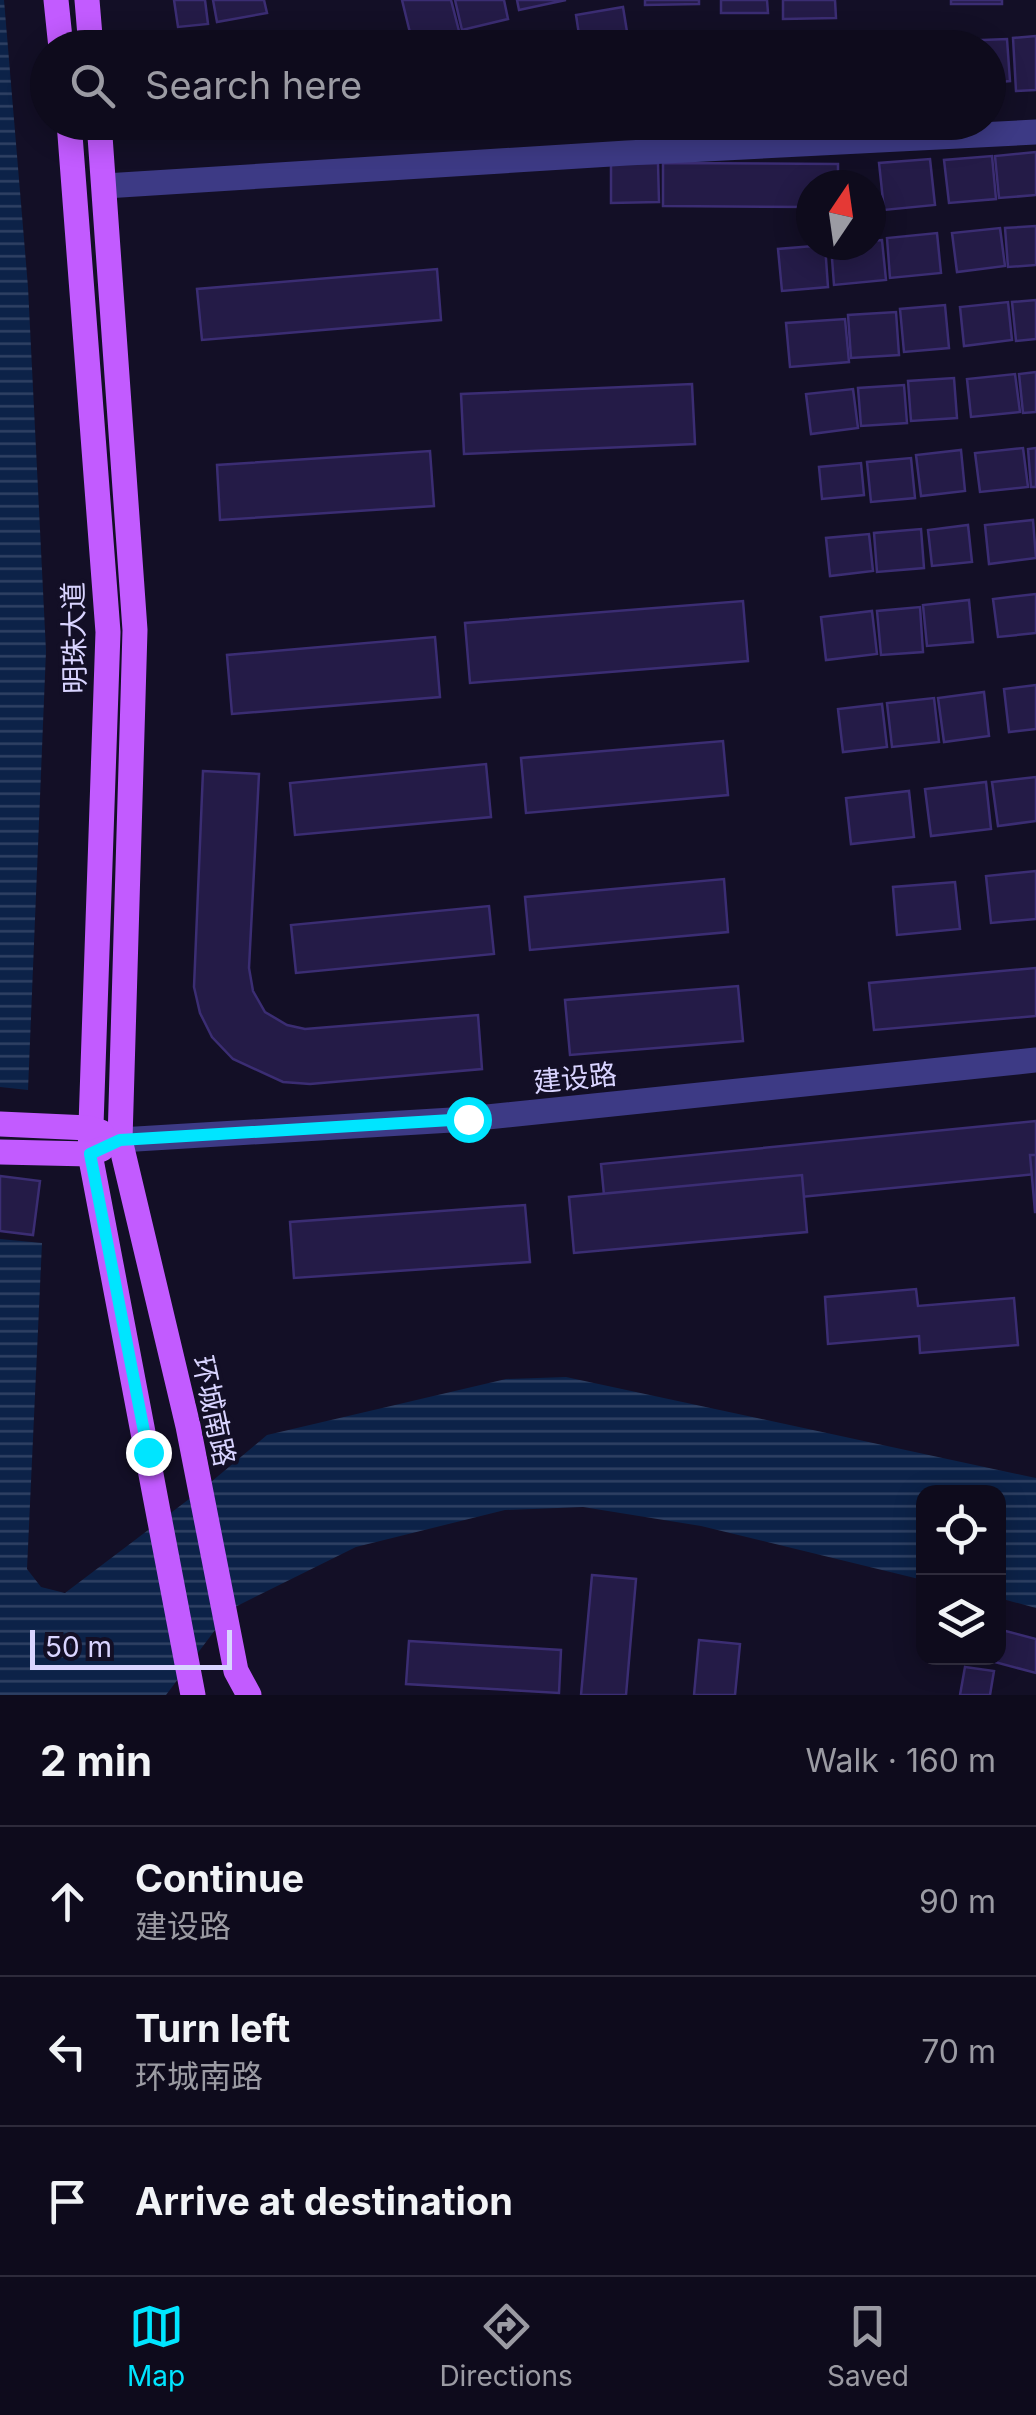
<!DOCTYPE html>
<meta charset="utf-8">
<style>
:root{--surface:#0e0b1c;--page:#1c1929;--text:#f1f3f6;--muted:#9b9ba3;--line:#2e2b3b;--accent:#00e5ff}
body{margin:0;font-family:Inter,"Noto Sans SC",sans-serif;background:var(--page);color:var(--text)}
.controls{position:absolute;right:30px;bottom:30px;display:grid;overflow:hidden;border-radius:20px;box-shadow:0 5px 25px #0003}
.controls button{width:90px;height:90px;display:grid;place-items:center;padding:0;border:0;border-bottom:2px solid var(--line);background:var(--surface);color:var(--text);font:50px sans-serif}
.compass{position:absolute;left:796px;top:170px;width:90px;height:90px;border-radius:50%;background:var(--surface);box-shadow:0 5px 25px #0003;rotate:13deg}
.scale{position:absolute;left:30px;bottom:25px;width:202px;box-sizing:border-box;padding-left:10px;border:5px solid #d9d4ff;border-top:0;font-size:28px;line-height:35px;white-space:nowrap;color:#d9d4ff;-webkit-text-stroke:8px #130f26;paint-order:stroke}
.stop{position:absolute;width:30px;height:30px;margin:-22px;border:8px solid #00e5ff;border-radius:50%;background:#fff}
.stop.end{background:#00e5ff;border-color:#fff;box-shadow:0 2px 10px #0008}
.list{margin:0;padding:0;list-style:none}
h2{display:flex;justify-content:space-between;align-items:center;height:130px;margin:0;padding:0 40px;font-size:42px}
h2 small{font-size:32px;font-weight:400;color:var(--muted)}
.list li{display:grid;grid-template-columns:65px 1fr auto;gap:30px;align-items:center;box-sizing:border-box;height:150px;padding:0 40px;border-top:2px solid var(--line)}
.list b{display:block;font-size:38px;white-space:nowrap}
.list p{margin:0;font-size:32px;white-space:nowrap;color:var(--muted)}
.list em{font-size:32px;font-style:normal;color:var(--muted)}
.icon{flex:none;width:55px;height:55px;fill:none;stroke:currentColor;stroke-width:2;stroke-linecap:round;stroke-linejoin:round}
.map{position:relative;flex:none;width:1036px;height:1695px;overflow:hidden}
.search{position:absolute;background:var(--surface);box-shadow:0 5px 25px #0003;left:30px;right:30px;top:30px;height:110px;display:flex;align-items:center;gap:25px;box-sizing:border-box;padding:0 35px;border-radius:55px;color:var(--muted);font-size:38px}
.sheet{height:580px;background:var(--surface)}
nav{display:flex;justify-content:space-around;align-items:center;box-sizing:border-box;height:140px;border-top:2px solid var(--line);background:var(--surface);font-size:28px;color:var(--muted)}
nav a{display:grid;justify-items:center;gap:5px}
nav .on{color:var(--accent)}
.map>svg:first-child{display:block}
.water{fill:url(#water-rules)}
.building{fill:#241b47;stroke:#3b2d73;stroke-width:2.5}
.lines{fill:none;stroke-linecap:round;stroke-linejoin:round}
.minor{stroke:#3d3a85;stroke-width:25}
.major{stroke:#c25bff;stroke-width:25}
.route{stroke:#00e5ff;stroke-width:12}
.labels{text-anchor:middle;stroke-width:8;stroke-linejoin:round;paint-order:stroke}
.street-label{font-size:28px;fill:#d9d4ff;stroke:#130f26}
</style>
<div class="map">
<svg width="1036" height="1695" viewBox="0 0 1036 1695">
<defs>
<pattern id="water-rules" width="6" height="5" patternUnits="userSpaceOnUse" patternTransform="scale(2.5)"><rect width="6" height="5" fill="#0c2248"/><path d="M0 2.5h6" fill="none" stroke="#2f4163"/></pattern>
</defs>
<rect width="100%" height="100%" fill="#130f26"/>
<g class="water">
<path d="M 0,0 L 4,0 L 28,287 L 46,651 L 28,1090 L 0,1087 Z"/>
<path d="M 0,1239 L 42,1243 L 27,1569 L 41,1587 L 65,1593 L 205,1487 L 267,1435 L 506,1379 L 566,1377 L 1036,1478 L 1036,1608 L 999,1598 L 998,1492 L 924,1492 L 923,1580 L 701,1526 L 583,1507 L 505,1510 L 356,1547 L 231,1609 L 166,1695 L 0,1695 Z"/>
</g>
<g class="building">
<path d="M 174,0 L 205,0 L 208,24 L 178,27 Z"/>
<path d="M 213,0 L 264,0 L 267,13 L 217,22 Z"/>
<path d="M 402,0 L 451,0 L 459,31 L 412,41 Z"/>
<path d="M 455,0 L 504,0 L 508,19 L 462,30 Z"/>
<path d="M 517,0 L 566,0 L 519,10 Z"/>
<path d="M 645,0 L 699,0 L 699,4 L 645,5 Z"/>
<path d="M 721,0 L 767,0 L 768,13 L 721,13 Z"/>
<path d="M 783,0 L 835,0 L 836,18 L 783,19 Z"/>
<rect x="951" y="0" width="51" height="4"/>
<path d="M 623,7 L 629,44 L 581,48 L 576,15 Z"/>
<path d="M 570,35 L 572,48 L 530,48 L 529,42 Z"/>
<path d="M 1036,36 L 1036,90 L 1016,91 L 1013,38 Z"/>
<path d="M 1007,39 L 1010,81 L 988,83 L 988,48 L 957,48 L 957,41 Z"/>
<path d="M 222,122 L 269,122 L 270,130 L 224,137 Z"/>
<path d="M 1036,152 L 1036,195 L 999,198 L 995,156 Z"/>
<path d="M 992,156 L 996,199 L 949,203 L 944,160 Z"/>
<path d="M 930,159 L 935,205 L 884,210 L 879,163 Z"/>
<path d="M 658,163 L 659,202 L 611,203 L 611,164 Z"/>
<path d="M 663,163 L 838,164 L 838,185 L 811,185 L 811,207 L 663,206 Z"/>
<path d="M 1036,226 L 1036,265 L 1008,267 L 1005,228 Z"/>
<path d="M 1000,228 L 1005,266 L 957,272 L 952,233 Z"/>
<path d="M 937,233 L 941,273 L 890,278 L 887,238 Z"/>
<path d="M 882,240 L 886,280 L 834,285 L 831,245 L 871,245 L 871,241 Z"/>
<path d="M 825,245 L 828,287 L 782,291 L 778,249 Z"/>
<path d="M 437,269 L 441,320 L 202,340 L 197,289 Z"/>
<path d="M 1036,300 L 1036,339 L 1016,341 L 1012,302 Z"/>
<path d="M 1008,302 L 1012,340 L 964,346 L 960,307 Z"/>
<path d="M 945,305 L 949,348 L 904,352 L 900,309 Z"/>
<path d="M 896,312 L 899,355 L 851,358 L 848,315 Z"/>
<path d="M 845,319 L 849,362 L 790,367 L 786,323 Z"/>
<path d="M 1036,372 L 1036,412 L 1023,413 L 1019,374 Z"/>
<path d="M 1015,374 L 1020,412 L 971,417 L 967,379 Z"/>
<path d="M 954,378 L 957,418 L 911,421 L 908,381 Z"/>
<path d="M 692,384 L 695,444 L 464,454 L 461,394 Z"/>
<path d="M 904,385 L 907,423 L 861,426 L 858,388 Z"/>
<path d="M 853,389 L 858,428 L 811,434 L 806,394 Z"/>
<path d="M 1023,448 L 1028,487 L 980,492 L 975,453 Z"/>
<path d="M 1036,448 L 1036,487 L 1031,487 L 1028,449 Z"/>
<path d="M 961,450 L 965,491 L 921,496 L 916,455 Z"/>
<path d="M 430,451 L 434,506 L 220,520 L 217,465 Z"/>
<path d="M 911,458 L 915,498 L 871,502 L 867,462 Z"/>
<path d="M 861,463 L 864,495 L 822,499 L 819,467 Z"/>
<path d="M 1033,520 L 1036,558 L 989,564 L 985,525 Z"/>
<path d="M 968,525 L 972,562 L 932,566 L 928,530 Z"/>
<path d="M 921,529 L 924,568 L 877,572 L 874,533 Z"/>
<path d="M 869,534 L 873,571 L 830,576 L 826,538 Z"/>
<path d="M 1036,594 L 1036,633 L 998,637 L 993,599 Z"/>
<path d="M 969,600 L 973,642 L 927,646 L 923,605 Z"/>
<path d="M 743,601 L 748,661 L 470,683 L 465,623 Z"/>
<path d="M 920,607 L 923,652 L 881,655 L 877,611 Z"/>
<path d="M 872,611 L 877,654 L 826,660 L 821,617 Z"/>
<path d="M 435,637 L 440,697 L 232,714 L 227,655 Z"/>
<path d="M 1036,685 L 1036,729 L 1009,732 L 1004,689 Z"/>
<path d="M 984,692 L 989,736 L 944,742 L 938,698 Z"/>
<path d="M 934,698 L 939,742 L 892,747 L 887,703 Z"/>
<path d="M 882,704 L 887,747 L 843,752 L 838,709 Z"/>
<path d="M 723,741 L 728,795 L 526,813 L 521,758 Z"/>
<path d="M 486,764 L 491,817 L 295,835 L 290,783 Z"/>
<path d="M 203,771 L 259,774 L 249,968 L 253,991 L 265,1012 L 287,1025 L 305,1029 L 478,1015 L 482,1069 L 310,1084 L 283,1082 L 233,1059 L 212,1037 L 200,1013 L 194,987 Z"/>
<path d="M 1036,777 L 1036,821 L 998,826 L 992,782 Z"/>
<path d="M 986,782 L 991,829 L 931,836 L 925,789 Z"/>
<path d="M 909,791 L 914,837 L 851,844 L 846,798 Z"/>
<path d="M 1036,871 L 1036,919 L 991,923 L 986,876 Z"/>
<path d="M 724,879 L 728,932 L 530,950 L 525,897 Z"/>
<path d="M 955,882 L 960,929 L 897,935 L 893,887 Z"/>
<path d="M 489,906 L 494,954 L 296,973 L 291,925 Z"/>
<path d="M 1036,968 L 1036,1016 L 874,1030 L 869,983 Z"/>
<path d="M 738,986 L 743,1041 L 570,1055 L 565,1000 Z"/>
<path d="M 1036,1121 L 1036,1174 L 606,1216 L 601,1164 Z"/>
<path d="M 1030,1155 L 1036,1155 L 1036,1212 L 1035,1212 Z"/>
<path d="M 802,1175 L 807,1232 L 574,1253 L 569,1197 Z"/>
<path d="M 0,1176 L 40,1181 L 33,1235 L 0,1231 Z"/>
<path d="M 525,1205 L 530,1262 L 294,1278 L 290,1222 Z"/>
<path d="M 916,1289 L 918,1306 L 1014,1298 L 1018,1345 L 920,1353 L 919,1336 L 828,1344 L 825,1297 Z"/>
<path d="M 592,1575 L 636,1579 L 626,1695 L 581,1695 Z"/>
<path d="M 998,1629 L 1036,1639 L 1036,1673 L 980,1658 L 998,1658 Z"/>
<path d="M 699,1640 L 740,1644 L 735,1695 L 694,1695 Z"/>
<path d="M 409,1641 L 561,1650 L 559,1693 L 406,1684 Z"/>
<path d="M 965,1667 L 994,1671 L 990,1695 L 960,1695 Z"/>
</g>
<g class="lines">
<g class="minor">
<path d="M 105,186 L 627,153 L 1036,132"/>
<path d="M 120,1140 L 468,1119 L 1036,1060"/>
</g>
<g class="major">
<path d="M 56,0 L 61,48"/>
<path d="M 87,0 L 91,48"/>
<path d="M 69,122 L 108,632 L 90,1154 L 193,1695"/>
<path d="M 99,122 L 135,630 L 120,1140 L 188,1426 L 236,1671 L 249,1695"/>
<path d="M 0,1124 L 89,1128 L 101,1132"/>
<path d="M 0,1152 L 90,1154 L 102,1149"/>
</g>
</g>
<g class="lines">
<path class="route" d="M 148,1452 L 90,1154 L 120,1140 L 468,1119"/>
</g>
<g class="labels">
<g class="street-label">
<text transform="translate(74 638) rotate(-91)" y="10">明珠大道</text>
<text transform="translate(575 1078) rotate(-6)" y="10">建设路</text>
<text transform="translate(214 1411) rotate(78)" y="10">环城南路</text>
</g>
</g>
</svg>
<div class="controls">
<button><svg class="icon" aria-label="locate" viewBox="0 0 24 24"><circle cx="12" cy="12" r="6"/><path d="M12 2v4M12 18v4M2 12h4M18 12h4"/></svg></button>
<button><svg class="icon" aria-label="layers" viewBox="0 0 24 24"><path d="M12 4l9 5-9 5-9-5zM3 14l9 5 9-5"/></svg></button>
</div>
<svg class="compass" viewBox="-18 -18 36 36"><path d="M0-13l5 13h-10z" fill="#e53935"/><path d="M0 13l5-13h-10z" fill="#9b9ba3"/></svg>
<div class="scale">50 m</div>
<div class="stop" style="left:468px;top:1119px"></div>
<div class="stop end" style="left:148px;top:1452px"></div>
<div class="search"><svg class="icon" aria-label="search" viewBox="0 0 24 24"><circle cx="10" cy="10" r="6"/><path d="M15 15l6 6"/></svg>Search here</div>
</div>
<section class="sheet">
<h2>2 min<small>Walk · 160 m</small></h2>
<ul class="list">
<li><svg class="icon" aria-label="ahead" viewBox="0 0 24 24"><path d="M12 20V5M6 11l6-6 6 6"/></svg><div><b>Continue</b><p>建设路</p></div><em>90 m</em></li>
<li><svg class="icon" aria-label="left" viewBox="0 0 24 24"><path d="M17 20v-9H6M10 6l-5 5 5 5"/></svg><div><b>Turn left</b><p>环城南路</p></div><em>70 m</em></li>
<li><svg class="icon" aria-label="arrive" viewBox="0 0 24 24"><path d="M6 21V4h12l-3 4 3 4H6"/></svg><div><b>Arrive at destination</b></div></li>
</ul>
</section>
<nav>
<a class="on"><svg class="icon" aria-label="map" viewBox="0 0 24 24"><path d="M3 6l6-2 6 2 6-2v14l-6 2-6-2-6 2zM9 4v14M15 6v14"/></svg>Map</a>
<a><svg class="icon" aria-label="directions" viewBox="0 0 24 24"><path d="M12 3l9 9-9 9-9-9zM9 14v-3h6M13 9l2 2-2 2"/></svg>Directions</a>
<a><svg class="icon" aria-label="saved" viewBox="0 0 24 24"><path d="M7 4h10v16l-5-4-5 4z"/></svg>Saved</a>
</nav>
